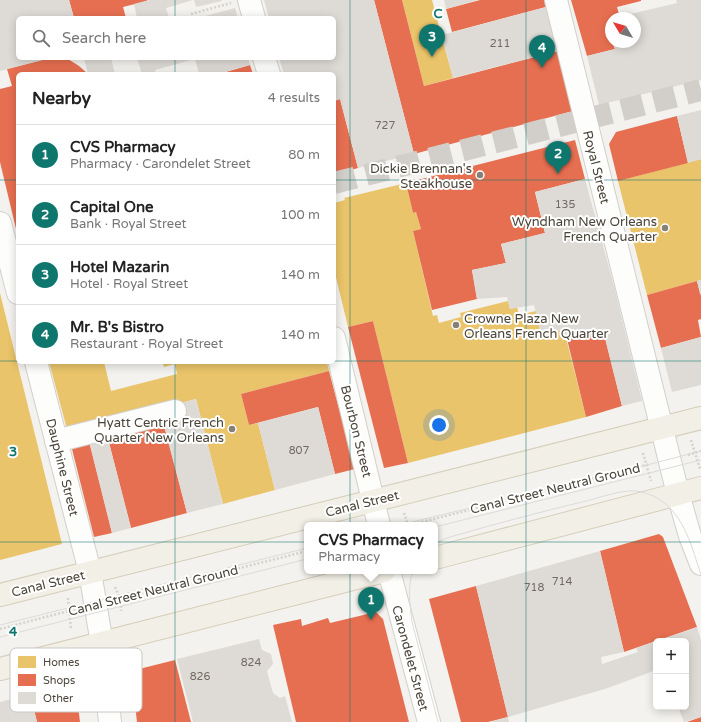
<!DOCTYPE html>
<meta charset="utf-8">
<style>
:root{--surface:#fff;--page:#f6f6f6;--text:#222;--muted:#767676;--line:#e0e0e0;--accent:#0f766e}
body{margin:0;font-family:"Varela Round",sans-serif;background:var(--page);color:var(--text)}
.controls{position:absolute;right:12px;bottom:12px;display:grid;overflow:hidden;border-radius:6px;box-shadow:0 2px 10px #0003}
.controls button{width:36px;height:36px;display:grid;place-items:center;padding:0;border:0;border-bottom:1px solid var(--line);background:var(--surface);color:var(--text);font:20px sans-serif}
.compass{position:absolute;left:605px;top:12px;width:36px;height:36px;border-radius:50%;background:var(--surface);box-shadow:0 2px 10px #0003;rotate:308deg}
.you{position:absolute;left:439px;top:425px;width:14px;height:14px;margin:-10px;border:3px solid #fff;border-radius:50%;background:#1a73e8;box-shadow:0 0 0 6px #1a73e833}
.badge{display:grid;place-items:center;width:26px;height:26px;border-radius:50%;background:var(--accent);color:#fff;font-size:13px;font-weight:700}
.pin{position:absolute;translate:-50% -33px;filter:drop-shadow(0 1px 2px #0008)}
.pin::after{content:'';position:absolute;top:21px;width:14px;height:12px;background:inherit;clip-path:polygon(0 0,100% 0,50% 100%)}
.popup{position:absolute;left:304px;top:522px;width:134px;height:52px;box-sizing:border-box;display:grid;place-content:center;border-radius:6px;background:var(--surface);filter:drop-shadow(0 1px 3px #0005);font-size:13px;white-space:nowrap;color:var(--muted)}
.popup b{font-size:15px;color:var(--text)}
.popup::after{content:'';position:absolute;left:50%;top:100%;margin-left:-8px;border:8px solid transparent;border-top-color:var(--surface)}
.list{margin:0;padding:0;list-style:none}
h2{display:flex;justify-content:space-between;align-items:center;height:52px;margin:0;padding:0 16px;font-size:17px}
h2 small{font-size:13px;font-weight:400;color:var(--muted)}
.list li{display:grid;grid-template-columns:26px 1fr auto;gap:12px;align-items:center;box-sizing:border-box;height:60px;padding:0 16px;border-top:1px solid var(--line)}
.list b{display:block;font-size:15px;white-space:nowrap}
.list p{margin:0;font-size:13px;white-space:nowrap;color:var(--muted)}
.list em{font-size:13px;font-style:normal;color:var(--muted)}
.icon{flex:none;width:22px;height:22px;fill:none;stroke:currentColor;stroke-width:2;stroke-linecap:round;stroke-linejoin:round}
.map{position:relative;flex:none;width:701px;height:722px;overflow:hidden}
.search{position:absolute;background:var(--surface);box-shadow:0 2px 10px #0003;left:16px;top:16px;width:320px;height:44px;display:flex;align-items:center;gap:10px;box-sizing:border-box;padding:0 14px;border-radius:6px;color:var(--muted);font-size:15px}
.panel{position:absolute;background:var(--surface);box-shadow:0 2px 10px #0003;left:16px;top:72px;width:320px;height:292px;border-radius:6px}
.map>svg:first-child{display:block}
.homes{fill:#e9c46a}
.shops{fill:#e76f51}
.building{fill:#dedbd6}
.lines{fill:none;stroke-linecap:round;stroke-linejoin:round}
.minor-tunnel{stroke:#d2cfca;stroke-width:22;stroke-dasharray:22 11;stroke-linecap:butt}
.minor-casing{stroke:#d2d0cb;stroke-width:24}
.major-casing{stroke:#d6cebb;stroke-width:24}
.path{stroke:#d3d2cc;stroke-width:2.5;stroke-dasharray:2 2;stroke-linecap:butt}
.minor{stroke:#fdfdfc;stroke-width:22}
.major{stroke:#f2efe6;stroke-width:22}
.tram{stroke:#dbdbda;stroke-width:1}
.grid{fill:none;stroke:#0f766e;stroke-width:1;stroke-opacity:0.55}
.poi-dot{fill:#868178;stroke:#fff;stroke-width:1.5}
.labels{text-anchor:middle;stroke-width:4;stroke-linejoin:round;paint-order:stroke}
.number-label{font-size:11px;fill:#706a61}
.street-label{font-size:13px;fill:#4b4439;stroke:#fff}
.poi-label{font-size:13px;fill:#4b4439;stroke:#fff;text-anchor:end}
.key{fill:#fff;stroke:#c9c7c4;stroke-width:1}
.key-label{font-size:11px;fill:#4b4439}
.grid-label{font-size:13px;text-anchor:middle;font-weight:bold;fill:#0f766e;stroke:#fff;stroke-width:4;stroke-linejoin:round;paint-order:stroke}
</style>
<div class="map">
<svg width="701" height="722" viewBox="0 0 701 722">
<rect width="100%" height="100%" fill="#f4f2ee"/>
<g class="homes">
<path d="M 402,0 L 432,0 L 453,78 L 424,86 Z"/>
<path d="M 701,159 L 701,280 L 647,295 L 618,181 Z"/>
<path d="M 406,183 L 413,213 L 416,212 L 421,229 L 413,231 L 433,316 L 437,315 L 439,323 L 461,317 L 460,313 L 508,301 L 510,309 L 517,307 L 519,315 L 536,311 L 541,335 L 564,330 L 586,417 L 408,463 L 373,321 L 348,327 L 334,269 L 334,203 L 345,200 L 344,198 Z"/>
<path d="M 0,293 L 62,544 L 0,560 Z"/>
<path d="M 49,362 L 104,362 L 111,391 L 177,374 L 175,364 L 164,367 L 162,362 L 327,362 L 329,371 L 241,394 L 249,425 L 258,423 L 275,490 L 223,504 L 196,399 L 68,433 Z"/>
</g>
<g class="shops">
<path d="M 69,0 L 147,0 L 147,1 L 123,7 L 126,18 L 74,18 Z"/>
<path d="M 374,0 L 402,0 L 424,86 L 558,51 L 573,111 L 414,154 Z"/>
<path d="M 480,0 L 545,0 L 546,7 L 452,32 L 446,9 Z"/>
<path d="M 571,0 L 641,0 L 641,1 L 617,7 L 620,18 L 611,18 L 611,42 L 612,42 L 615,49 L 587,56 Z"/>
<path d="M 49,58 L 68,59 L 79,66 L 88,74 L 18,74 L 17,233 L 0,162 L 0,89 L 12,86 L 7,69 Z"/>
<path d="M 250,65 L 253,74 L 219,74 Z"/>
<path d="M 340,99 L 358,168 L 334,175 L 334,101 Z"/>
<path d="M 677,116 L 688,163 L 618,181 L 609,144 L 616,132 Z"/>
<path d="M 575,140 L 585,179 L 535,192 L 545,233 L 501,244 L 506,263 L 472,270 L 477,299 L 432,310 L 413,231 L 421,229 L 416,212 L 413,213 L 406,183 Z"/>
<path d="M 697,281 L 701,296 L 701,319 L 698,320 L 701,337 L 661,348 L 647,295 Z"/>
<path d="M 373,321 L 408,463 L 384,468 L 348,327 Z"/>
<path d="M 603,330 L 622,406 L 586,417 L 567,339 Z"/>
<path d="M 329,371 L 355,469 L 335,474 L 318,407 L 249,425 L 241,394 Z"/>
<path d="M 163,421 L 187,513 L 131,528 L 107,435 Z"/>
<path d="M 89,441 L 112,533 L 94,537 L 71,445 Z"/>
<path d="M 659,534 L 663,537 L 697,627 L 624,652 L 600,551 Z"/>
<path d="M 476,586 L 508,717 L 488,722 L 461,722 L 429,599 Z"/>
<path d="M 376,612 L 383,619 L 409,722 L 296,722 L 273,625 L 301,619 L 302,626 L 328,618 L 330,623 Z"/>
<path d="M 175,660 L 191,722 L 137,722 L 131,671 Z"/>
<path d="M 70,679 L 75,680 L 79,683 L 83,688 L 82,694 L 77,697 L 80,722 L 37,722 L 30,694 L 65,688 L 64,683 L 66,680 Z"/>
<path d="M 701,717 L 701,722 L 687,722 Z"/>
</g>
<g class="building">
<path d="M 0,0 L 69,0 L 74,18 L 18,18 L 18,58 L 47,59 L 0,71 Z"/>
<path d="M 149,0 L 193,0 L 166,8 L 169,18 L 137,18 L 134,4 Z"/>
<path d="M 194,0 L 221,0 L 222,1 L 196,7 Z"/>
<path d="M 264,0 L 374,0 L 414,154 L 358,168 L 340,99 L 334,101 L 334,74 L 284,74 L 279,58 L 334,58 L 334,18 L 269,18 Z"/>
<path d="M 444,0 L 478,0 L 446,9 Z"/>
<path d="M 676,0 L 701,0 L 701,80 L 599,105 L 587,56 L 615,49 L 612,42 L 635,42 L 635,18 L 618,17 L 677,3 Z"/>
<path d="M 546,7 L 558,51 L 453,78 L 442,35 Z"/>
<path d="M 235,8 L 238,18 L 198,18 Z"/>
<path d="M 84,58 L 111,58 L 115,74 L 88,74 Z"/>
<path d="M 137,58 L 248,58 L 250,65 L 217,74 L 199,74 L 195,59 L 155,70 L 156,74 L 142,74 Z"/>
<path d="M 701,110 L 701,159 L 688,163 L 677,116 Z"/>
<path d="M 585,179 L 614,286 L 642,401 L 622,406 L 603,330 L 567,339 L 564,330 L 541,335 L 534,305 L 510,309 L 507,297 L 477,299 L 472,270 L 506,263 L 501,244 L 545,233 L 535,192 Z"/>
<path d="M 701,280 L 701,294 L 700,294 L 697,281 Z"/>
<path d="M 701,337 L 701,385 L 672,392 L 661,348 Z"/>
<path d="M 196,399 L 223,504 L 187,513 L 164,426 L 182,421 L 178,404 Z"/>
<path d="M 318,407 L 335,474 L 275,490 L 258,423 Z"/>
<path d="M 107,435 L 131,528 L 112,533 L 89,441 Z"/>
<path d="M 600,551 L 624,652 L 601,657 L 602,664 L 638,652 L 636,648 L 656,641 L 656,670 L 608,688 L 508,717 L 476,586 Z"/>
<path d="M 697,627 L 701,640 L 701,717 L 684,722 L 678,707 L 686,707 L 686,641 L 658,641 Z"/>
<path d="M 259,639 L 262,650 L 271,654 L 273,664 L 267,671 L 273,693 L 280,698 L 285,696 L 292,722 L 193,722 L 177,659 Z"/>
<path d="M 30,694 L 37,722 L 0,722 L 0,702 Z"/>
<path d="M 508,717 L 509,722 L 490,722 Z"/>
</g>
<g class="lines">
<path class="minor-tunnel" d="M 334,183 L 701,90"/>
<g class="minor-casing">
<g id="minor">
<path d="M 249,0 L 254,18"/>
<path d="M 556,0 L 678,494 L 690,536 L 701,564"/>
<path d="M 264,58 L 269,74"/>
<path d="M 0,223 L 18,293"/>
<path d="M 334,338 L 379,525"/>
<path d="M 36,362 L 90,572 L 102,644 L 110,722"/>
<path d="M 56,441 L 175,411"/>
<path d="M 389,571 L 429,722"/>
</g>
</g>
<g class="major-casing">
<g id="major">
<path d="M 435,558 L 701,488"/>
<path d="M 0,595 L 701,418"/>
<path d="M 0,669 L 384,571"/>
</g>
</g>
<g class="path">
<path d="M 191,14 L 231,3"/>
<path d="M 691,440 L 700,469"/>
<path d="M 643,453 L 651,481"/>
<path d="M 688,455 L 701,451"/>
<path d="M 404,513 L 408,525"/>
<path d="M 410,525 L 650,464"/>
<path d="M 115,587 L 121,601 L 121,611"/>
<path d="M 68,598 L 71,630"/>
<path d="M 114,600 L 307,551"/>
<path d="M 0,629 L 76,609"/>
</g>
<use href="#minor" class="minor"/>
<use href="#major" class="major"/>
<g class="tram">
<path d="M 400,525 L 647,465 L 701,451"/>
<path d="M 435,527 L 701,460"/>
<path d="M 435,543 L 450,537 C 495,524 540,512 586,501 C 602,497 620,490 636,491 C 644,492 652,495 659,499 C 685,516 692,548 701,575"/>
<path d="M 413,571 C 407,586 410,606 412,622 L 438,722"/>
<path d="M 0,625 L 307,548"/>
<path d="M 0,637 L 307,559"/>
</g>
</g>
<path class="grid" d="M 175,0 L 175,18M 350,0 L 350,722M 526,0 L 526,722M 175,58 L 175,74M 0,180 L 18,180M 334,180 L 701,180M 0,361 L 18,361M 334,361 L 701,361M 175,362 L 175,722M 0,542 L 701,542"/>
<g class="poi-dot">
<circle cx="480" cy="175" r="4"/>
<circle cx="665" cy="228" r="4"/>
<circle cx="456" cy="325" r="4"/>
<circle cx="232" cy="429" r="4"/>
</g>
<g class="labels">
<g class="number-label">
<text x="500" y="47">211</text>
<text x="385" y="129">727</text>
<text x="565" y="208">135</text>
<text x="299" y="454">807</text>
<text x="562" y="585">714</text>
<text x="534" y="591">718</text>
<text x="251" y="666">824</text>
<text x="200" y="680">826</text>
</g>
<g class="street-label">
<text transform="translate(597 167) rotate(76)" y="5">Royal Street</text>
<text transform="translate(357 431) rotate(76)" y="5">Bourbon Street</text>
<text transform="translate(63 467) rotate(76)" y="5">Dauphine Street</text>
<text transform="translate(555 488) rotate(-14)" y="5">Canal Street Neutral Ground</text>
<text transform="translate(362 503) rotate(-14)" y="5">Canal Street</text>
<text transform="translate(48 583) rotate(-14)" y="5">Canal Street</text>
<text transform="translate(153 590) rotate(-14)" y="5">Canal Street Neutral Ground</text>
<text transform="translate(411 658) rotate(75)" y="5">Carondelet Street</text>
</g>
<g class="poi-label">
<text x="472" y="173">Dickie Brennan's<tspan x="472" dy="15">Steakhouse</tspan></text>
<text x="657" y="226">Wyndham New Orleans<tspan x="657" dy="15">French Quarter</tspan></text>
<text x="464" y="323" text-anchor="start">Crowne Plaza New<tspan x="464" dy="15">Orleans French Quarter</tspan></text>
<text x="224" y="427">Hyatt Centric French<tspan x="224" dy="15">Quarter New Orleans</tspan></text>
</g>
</g>
<rect x="10" y="648" width="132" height="64" rx="6" class="key"/>
<rect x="18" y="656" width="18" height="12" fill="#e9c46a"/>
<rect x="18" y="674" width="18" height="12" fill="#e76f51"/>
<rect x="18" y="692" width="18" height="12" fill="#dedbd6"/>
<g class="key-label">
<text x="43" y="666">Homes</text>
<text x="43" y="684">Shops</text>
<text x="43" y="702">Other</text>
</g>
<g class="grid-label">
<text x="438" y="18">C</text>
<text x="13" y="456">3</text>
<text x="13" y="636">4</text>
</g>
</svg>
<div class="controls">
<button>+</button>
<button>−</button>
</div>
<svg class="compass" viewBox="-18 -18 36 36"><path d="M0-13l5 13h-10z" fill="#e53935"/><path d="M0 13l5-13h-10z" fill="#767676"/></svg>
<div class="you"></div>
<div class="pin badge" style="left:371px;top:620px">1</div>
<div class="popup"><b>CVS Pharmacy</b>Pharmacy</div>
<div class="pin badge" style="left:558px;top:174px">2</div>
<div class="pin badge" style="left:432px;top:57px">3</div>
<div class="pin badge" style="left:542px;top:68px">4</div>
<div class="search"><svg class="icon" aria-label="search" viewBox="0 0 24 24"><circle cx="10" cy="10" r="6"/><path d="M15 15l6 6"/></svg>Search here</div>
<section class="panel">
<h2>Nearby<small>4 results</small></h2>
<ul class="list">
<li><span class="badge">1</span><div><b>CVS Pharmacy</b><p>Pharmacy · Carondelet Street</p></div><em>80 m</em></li>
<li><span class="badge">2</span><div><b>Capital One</b><p>Bank · Royal Street</p></div><em>100 m</em></li>
<li><span class="badge">3</span><div><b>Hotel Mazarin</b><p>Hotel · Royal Street</p></div><em>140 m</em></li>
<li><span class="badge">4</span><div><b>Mr. B's Bistro</b><p>Restaurant · Royal Street</p></div><em>140 m</em></li>
</ul>
</section>
</div>
